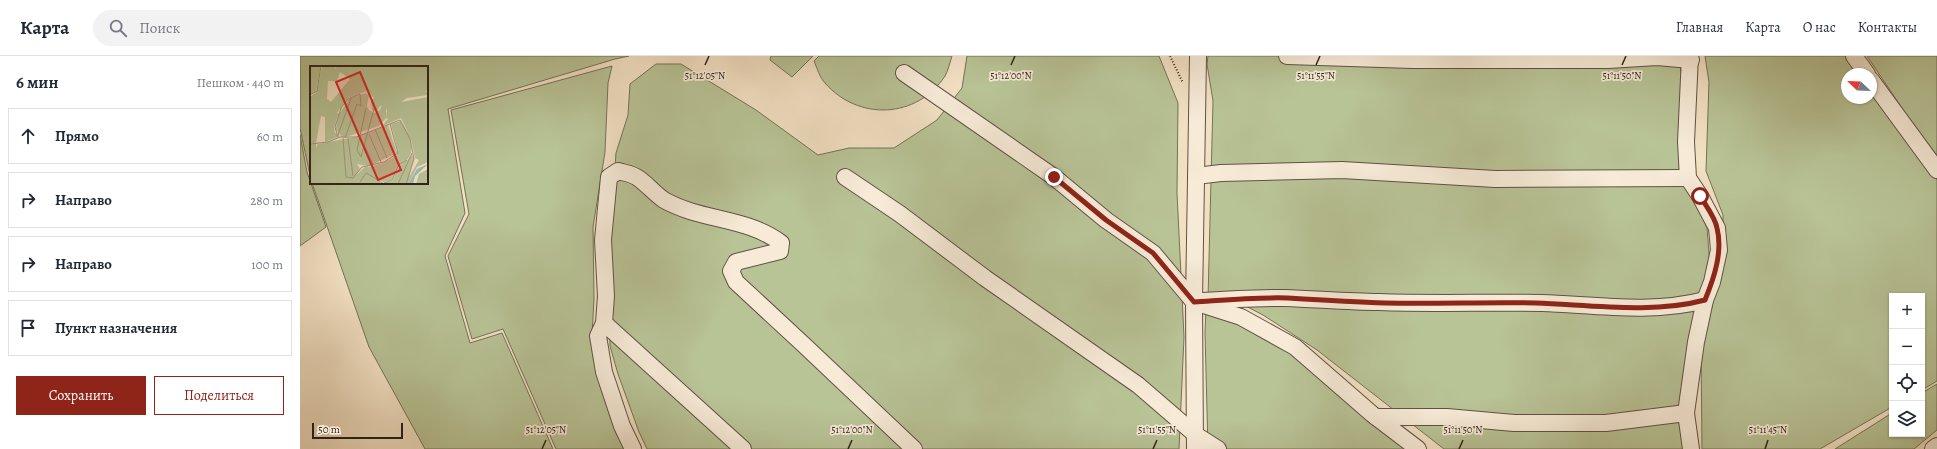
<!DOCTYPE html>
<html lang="ru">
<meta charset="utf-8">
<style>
:root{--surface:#fff;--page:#f2f2f3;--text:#1f2937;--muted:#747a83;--line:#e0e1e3;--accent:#8f2418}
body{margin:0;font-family:Alegreya,serif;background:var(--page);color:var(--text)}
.controls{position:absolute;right:12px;bottom:12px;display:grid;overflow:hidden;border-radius:0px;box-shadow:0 1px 3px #0004}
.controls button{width:36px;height:36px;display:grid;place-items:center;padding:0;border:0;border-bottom:1px solid var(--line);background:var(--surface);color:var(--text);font:20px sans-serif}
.compass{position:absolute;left:1541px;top:12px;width:36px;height:36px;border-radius:50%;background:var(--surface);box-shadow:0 1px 3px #0004;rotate:293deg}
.scale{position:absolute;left:12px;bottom:10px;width:91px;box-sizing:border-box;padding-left:4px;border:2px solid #2f231b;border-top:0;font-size:11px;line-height:14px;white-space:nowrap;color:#2f231b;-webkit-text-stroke:3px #f7ebd8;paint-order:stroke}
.stop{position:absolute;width:12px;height:12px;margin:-9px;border:3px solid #8f2418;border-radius:50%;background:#fff}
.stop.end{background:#8f2418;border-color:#fff;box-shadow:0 1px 4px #0008}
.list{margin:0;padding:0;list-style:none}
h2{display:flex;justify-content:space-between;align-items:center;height:52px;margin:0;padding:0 16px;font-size:17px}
h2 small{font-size:13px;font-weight:400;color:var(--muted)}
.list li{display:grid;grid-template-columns:26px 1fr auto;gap:12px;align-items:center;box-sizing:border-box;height:56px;margin:0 8px 8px;padding:0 8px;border:1px solid var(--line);border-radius:0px}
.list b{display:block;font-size:15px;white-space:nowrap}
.list em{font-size:13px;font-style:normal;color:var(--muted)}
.actions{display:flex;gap:8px;padding:12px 16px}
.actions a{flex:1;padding:9px 0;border:1px solid var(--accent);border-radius:0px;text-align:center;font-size:14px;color:var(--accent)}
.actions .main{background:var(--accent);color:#fff}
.icon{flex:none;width:22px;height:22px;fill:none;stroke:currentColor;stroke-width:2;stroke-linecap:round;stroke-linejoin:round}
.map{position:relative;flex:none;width:1637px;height:393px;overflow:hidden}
header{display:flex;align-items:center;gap:24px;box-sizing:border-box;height:56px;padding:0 20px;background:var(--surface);border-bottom:1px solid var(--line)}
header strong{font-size:19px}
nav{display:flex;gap:22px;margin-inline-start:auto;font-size:14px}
.search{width:280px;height:36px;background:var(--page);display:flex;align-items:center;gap:10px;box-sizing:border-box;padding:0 14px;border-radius:22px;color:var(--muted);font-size:15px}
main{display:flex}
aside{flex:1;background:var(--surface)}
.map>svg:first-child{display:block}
.green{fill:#b8c396;stroke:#747358}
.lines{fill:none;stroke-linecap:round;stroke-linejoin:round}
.minor-casing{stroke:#605245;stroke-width:18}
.path{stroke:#2f231b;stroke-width:2;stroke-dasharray:1 2;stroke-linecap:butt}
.minor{stroke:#f7ebd8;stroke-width:16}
.route{stroke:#8f2418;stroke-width:5}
.ticks{fill:none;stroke:#2f231b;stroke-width:1.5}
.inset-road{fill:none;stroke:#a49480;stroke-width:1}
.view{fill:#d62828;fill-opacity:0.15;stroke:#d62828;stroke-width:2}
.inset-edge{fill:none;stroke:#2f231b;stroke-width:2}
.ticks-label{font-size:10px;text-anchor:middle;fill:#2f231b;stroke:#f7ebd8;stroke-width:3.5;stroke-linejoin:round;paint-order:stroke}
</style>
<header>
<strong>Карта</strong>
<div class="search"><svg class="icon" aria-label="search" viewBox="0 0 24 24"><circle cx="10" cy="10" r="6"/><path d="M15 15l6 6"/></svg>Поиск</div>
<nav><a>Главная</a><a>Карта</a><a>О нас</a><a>Контакты</a></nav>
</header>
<main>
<aside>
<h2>6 мин<small>Пешком · 440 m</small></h2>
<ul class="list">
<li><svg class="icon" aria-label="ahead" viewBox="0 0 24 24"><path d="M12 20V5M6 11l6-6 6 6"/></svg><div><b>Прямо</b></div><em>60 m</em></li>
<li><svg class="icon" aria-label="right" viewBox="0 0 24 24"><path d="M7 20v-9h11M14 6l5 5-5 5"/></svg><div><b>Направо</b></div><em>280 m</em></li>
<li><svg class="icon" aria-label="right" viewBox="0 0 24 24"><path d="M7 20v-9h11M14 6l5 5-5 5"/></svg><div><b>Направо</b></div><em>100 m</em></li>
<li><svg class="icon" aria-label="arrive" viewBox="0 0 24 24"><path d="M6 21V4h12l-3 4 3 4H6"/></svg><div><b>Пункт назначения</b></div></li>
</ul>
<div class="actions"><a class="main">Сохранить</a><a>Поделиться</a></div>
</aside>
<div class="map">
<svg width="1637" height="393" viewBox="0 0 1637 393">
<rect width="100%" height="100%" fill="#f2e0c3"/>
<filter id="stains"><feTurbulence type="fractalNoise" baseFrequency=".005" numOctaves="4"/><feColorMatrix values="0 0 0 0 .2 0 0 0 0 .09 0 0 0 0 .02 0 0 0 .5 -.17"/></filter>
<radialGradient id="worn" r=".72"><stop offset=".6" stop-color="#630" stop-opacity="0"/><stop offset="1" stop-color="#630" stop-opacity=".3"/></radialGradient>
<g class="green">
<path d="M 0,0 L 329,0 L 315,3 L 148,53 L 165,157 L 145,200 L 170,287 L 202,277 L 253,393 L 125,393 L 69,291 L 12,127 L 127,127 L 127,11 L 11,11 L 11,124 L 0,72 Z"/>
<path d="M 471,0 L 513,0 L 492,21 L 470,4 Z"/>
<path d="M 519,0 L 652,0 C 650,6 648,15 645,20 C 617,63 558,65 525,27 C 520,22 517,12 514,5 Z"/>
<path d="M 667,0 L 859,0 L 878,47 L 877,137 L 884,281 L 879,393 L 347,393 L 339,376 L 318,318 L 310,290 L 309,191 L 316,97 L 328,59 L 330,28 L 356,8 L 381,8 L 456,54 L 518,99 L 549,92 L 594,92 L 637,64 L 662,32 Z"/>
<path d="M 908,0 L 1379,0 L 1389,86 L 1391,132 L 1407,172 L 1410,210 L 1384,393 L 1144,393 L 1017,294 L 963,259 L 932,243 L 908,243 L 913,45 L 907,8 Z"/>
<path d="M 1405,0 L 1554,0 L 1566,18 L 1547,18 L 1547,42 L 1571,42 L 1571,25 L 1637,124 L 1637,325 L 1622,334 L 1622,240 L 1592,240 L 1592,351 L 1520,393 L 1402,393 L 1401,290 L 1423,210 L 1423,159 L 1406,115 L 1409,26 Z"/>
<path d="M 1567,0 L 1637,0 L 1637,104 Z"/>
<path d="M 312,10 L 308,27 L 305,96 L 293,171 L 294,243 L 292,279 L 326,393 L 256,393 L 203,273 L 172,283 L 148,200 L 169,158 L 151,54 Z"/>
<path d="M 0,79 L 7,116 L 26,171 L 0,190 Z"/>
<path d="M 927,247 L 1125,393 L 908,393 L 905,277 L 906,251 Z"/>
<path d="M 1637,328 L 1637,374 L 1614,393 L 1535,393 L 1592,357 L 1592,378 L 1622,378 L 1622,337 Z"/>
</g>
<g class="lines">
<g class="minor-casing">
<g id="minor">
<path d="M 987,0 L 1113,4 L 1308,4 L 1357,1 L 1391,4"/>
<path d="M 1390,0 L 1386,86 L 1388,122 L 1400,140 L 1417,172 L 1419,194 L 1412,226 L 1405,244 L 1396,286 L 1386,357 L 1391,393"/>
<path d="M 1554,0 L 1567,18"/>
<path d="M 604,17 L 754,121 L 806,164 L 853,197 L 894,246 L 941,261 L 995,291 L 1072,358 L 1118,393"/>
<path d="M 1571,24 L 1637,114"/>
<path d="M 896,120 L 921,117 L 1042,114 L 1195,123 L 1388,122"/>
<path d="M 545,121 L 600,158 L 685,222 L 838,329 L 896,379 L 918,393"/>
<path d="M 903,245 C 931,243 958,242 985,242 C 1016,243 1048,246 1079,246 C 1133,248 1188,246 1242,247 C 1295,249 1353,258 1405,244"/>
<path d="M 304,267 L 443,393"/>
<path d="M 1076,361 L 1147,361 L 1214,367 L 1306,367 L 1386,357"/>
<path d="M 333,393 L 322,370 L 304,316 L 298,280 L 304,267 L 306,240 L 303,184 L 309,121 L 318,115 C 325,117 333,118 338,122 C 347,128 355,138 364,144 C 401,165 447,161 481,187 L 480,195 L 436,206 L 431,215 L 436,226 L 504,289 L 614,393"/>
<path d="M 895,393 L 894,246 L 898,0"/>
<path d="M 1633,393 L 1637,390"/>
</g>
</g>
<path class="path" d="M 870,0 L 883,27"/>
<use href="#minor" class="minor"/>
</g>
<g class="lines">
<path class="route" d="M 754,121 L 806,164 L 853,197 L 894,246 C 925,244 956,241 988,242 C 1020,244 1052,246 1085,247 C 1135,248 1185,246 1236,247 C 1290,249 1353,258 1405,244 C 1414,222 1423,196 1417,172 C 1415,161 1406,150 1400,140"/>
</g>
<path class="ticks" d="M 405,9 L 409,0M 711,9 L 715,0M 1016,9 L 1020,0M 1322,9 L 1326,0M 242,393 L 246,384M 548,393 L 552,384M 853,393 L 857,384M 1159,393 L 1163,384M 1465,393 L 1468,384"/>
<g transform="translate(10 10)">
<rect width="118" height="118" fill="#f2e0c3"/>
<path d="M 0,0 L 11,0 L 6,25 L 0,28 ZM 12,0 L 24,0 L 27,4 L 25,0 L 118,0 L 118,24 L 115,26 L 118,26 L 118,29 L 97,32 L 91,36 L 118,31 L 118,96 L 107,101 L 98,118 L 0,118 L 0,78 L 6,77 L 6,82 L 8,78 L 46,71 L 78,59 L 87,87 L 59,100 L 47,98 L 50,103 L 46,109 L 56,100 L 59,101 L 73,97 L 86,90 L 88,85 L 81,58 L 91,55 L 99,68 L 91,52 L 72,60 L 78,53 L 76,52 L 77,44 L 76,42 L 76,52 L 69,60 L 36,71 L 32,71 L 26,63 L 28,48 L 24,62 L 25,67 L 30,70 L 15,76 L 15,51 L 11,50 L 6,77 L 0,77 L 0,31 L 7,26 ZM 30,6 L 40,13 L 21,36 L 17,33 L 18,15 L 27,15 ZM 57,25 L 64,32 L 61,36 L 62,44 L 67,45 L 70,40 L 72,39 L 70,44 L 64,47 L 59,44 L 57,40 L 59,29 L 56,27 L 40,32 L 29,48 L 27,47 L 38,32 ZM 101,73 L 105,92 L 109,94 L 99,111 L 104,93 L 102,89 L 98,94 L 91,97 L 82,115 L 74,117 L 65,112 L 73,116 L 81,114 L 91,96 L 98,93 L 101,87 ZM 118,103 L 118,118 L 106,118 L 109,108 Z" fill="#b8c396" fill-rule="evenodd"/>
<path d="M 118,98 L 105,110 L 103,118 L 98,118 L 107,103 Z" fill="#9bbdb2"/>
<path class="inset-road" d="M 0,29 L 7,25 L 11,0M 56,42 L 47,84 L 51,91 L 64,43M 73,60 L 85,90M 65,63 L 77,92M 59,68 L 71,96M 28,69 L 41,32M 28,71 L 25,61 L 31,42 L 38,33 L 50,28 L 51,40 L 47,38 L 35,72M 33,72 L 36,111 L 43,112 L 52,101 L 74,96 L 88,87 L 80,58M 38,72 L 43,110M 0,78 L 18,76 L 30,71 L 46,71 L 90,54 L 100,73 L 104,93 L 96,118M 55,80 L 63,98M 50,116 L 56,107 L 70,115M 74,117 L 82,114 L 89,98 L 97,94M 88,118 L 102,87"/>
<path class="view" d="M 50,6 L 91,104 L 68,114 L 26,16 Z"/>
<rect width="118" height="118" class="inset-edge"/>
</g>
<g class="ticks-label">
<text x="405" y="23">51°12'05"N</text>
<text x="711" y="23">51°12'00"N</text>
<text x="1016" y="23">51°11'55"N</text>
<text x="1322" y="23">51°11'50"N</text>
<text x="246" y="377">51°12'05"N</text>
<text x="552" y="377">51°12'00"N</text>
<text x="857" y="377">51°11'55"N</text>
<text x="1163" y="377">51°11'50"N</text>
<text x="1468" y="377">51°11'45"N</text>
</g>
<rect width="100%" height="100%" filter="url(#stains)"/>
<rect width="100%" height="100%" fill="url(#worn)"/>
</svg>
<div class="controls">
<button>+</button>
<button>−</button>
<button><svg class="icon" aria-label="locate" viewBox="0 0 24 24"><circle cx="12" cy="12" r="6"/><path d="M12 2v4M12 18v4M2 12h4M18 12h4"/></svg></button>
<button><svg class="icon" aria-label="layers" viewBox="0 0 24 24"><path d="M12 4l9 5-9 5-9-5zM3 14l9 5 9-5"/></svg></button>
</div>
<svg class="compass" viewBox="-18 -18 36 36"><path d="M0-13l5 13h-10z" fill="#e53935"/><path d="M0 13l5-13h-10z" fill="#747a83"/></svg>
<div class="scale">50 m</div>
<div class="stop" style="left:1400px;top:140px"></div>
<div class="stop end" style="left:754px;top:121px"></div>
</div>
</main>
